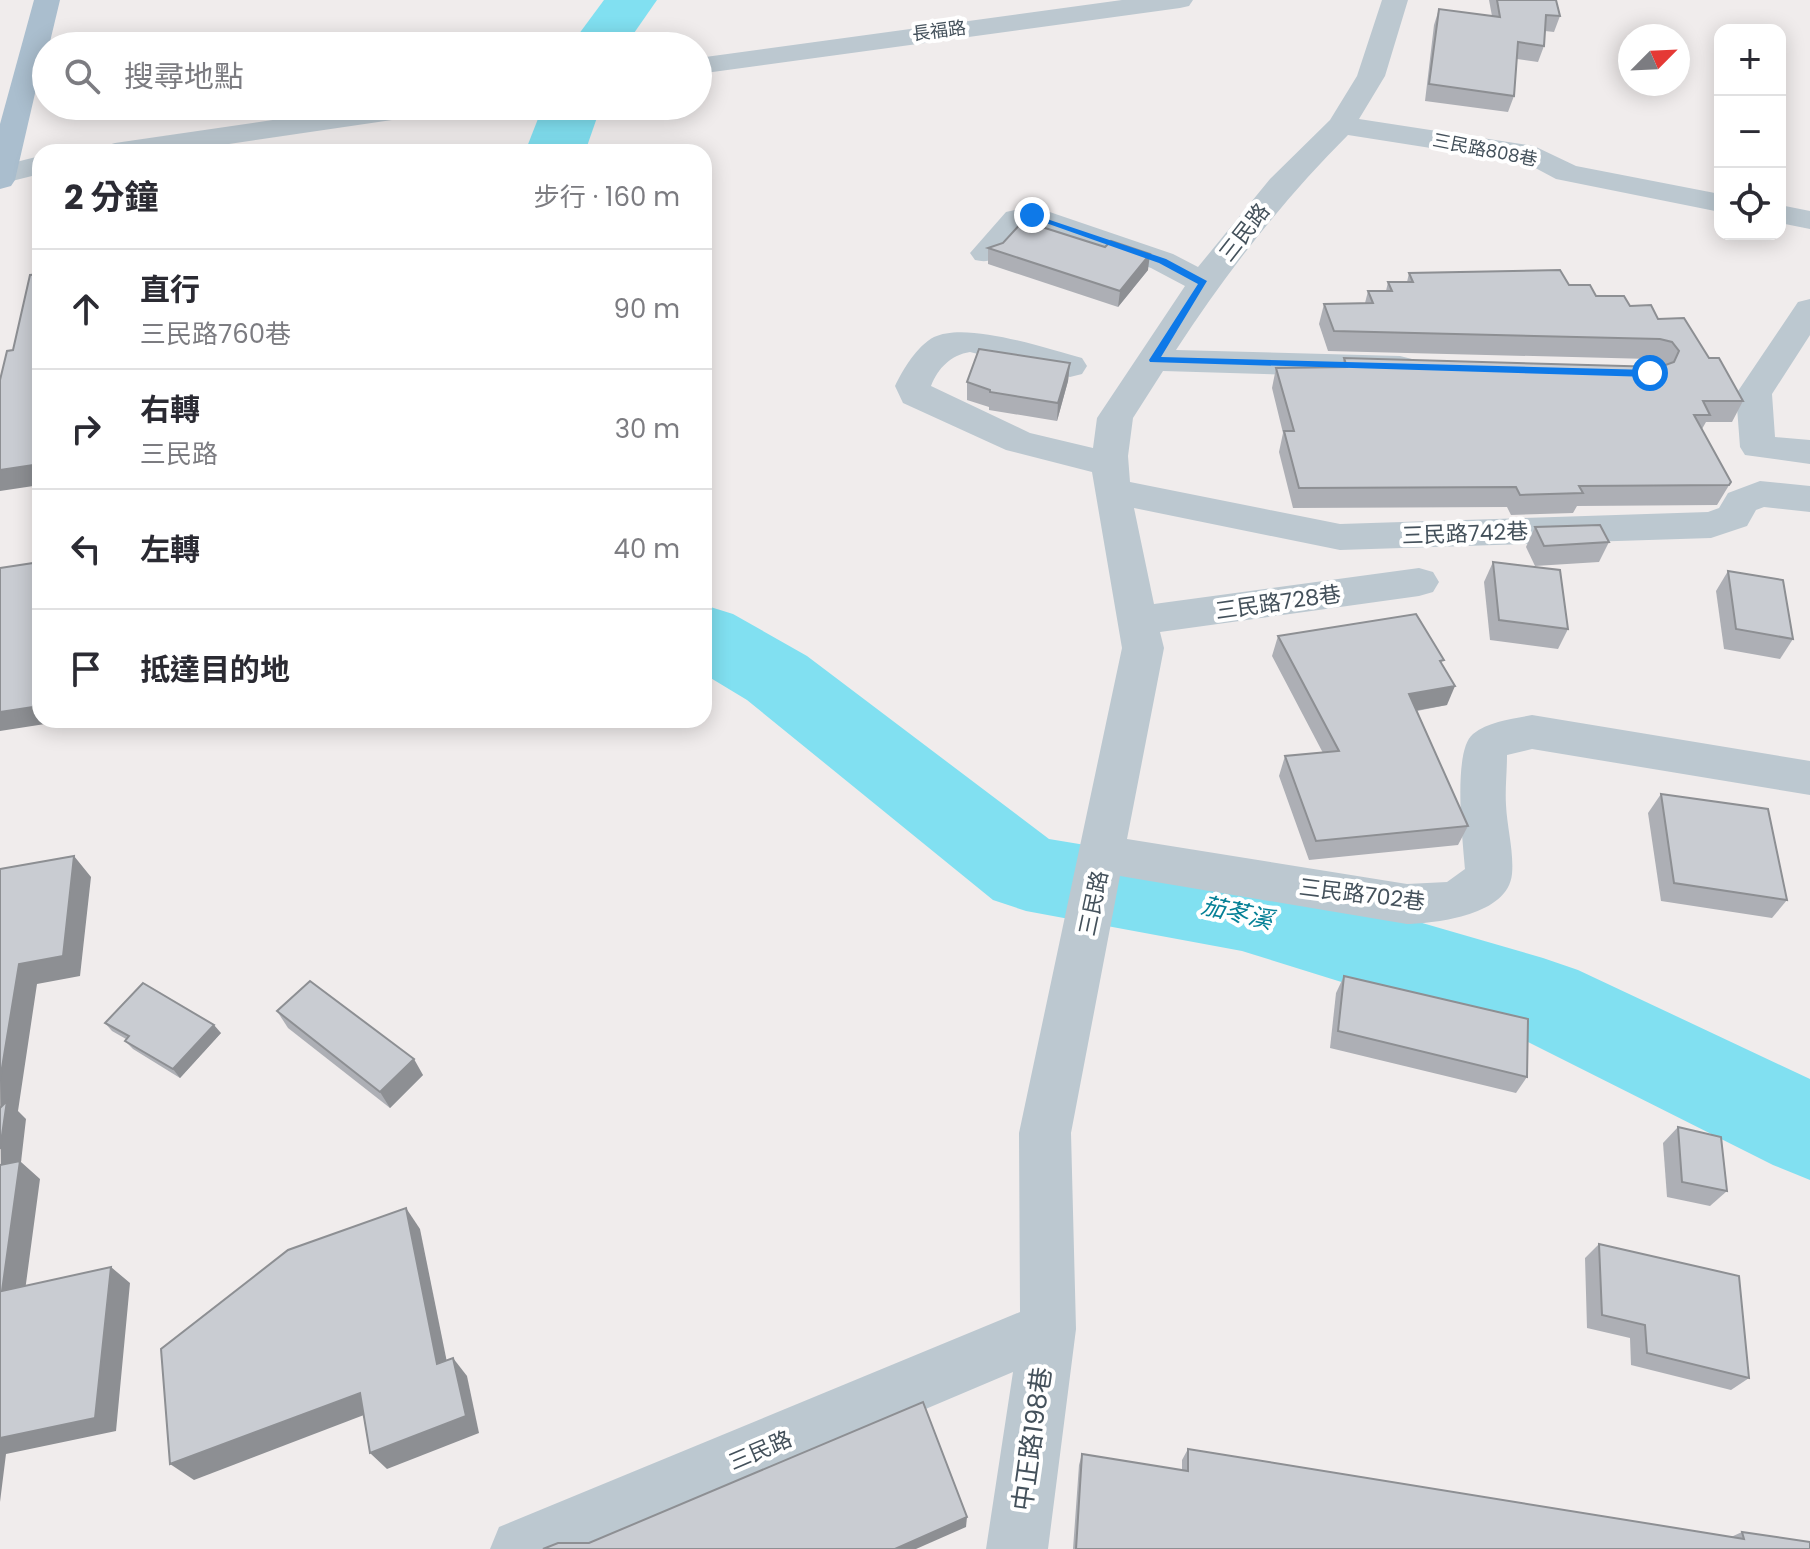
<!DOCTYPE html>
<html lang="zh-TW">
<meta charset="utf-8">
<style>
:root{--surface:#fff;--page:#f7f7f7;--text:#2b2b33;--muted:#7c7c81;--line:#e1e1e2}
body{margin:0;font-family:Poppins,"Noto Sans TC",sans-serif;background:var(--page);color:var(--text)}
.controls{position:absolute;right:24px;top:24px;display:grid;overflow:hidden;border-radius:16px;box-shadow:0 4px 20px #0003}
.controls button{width:72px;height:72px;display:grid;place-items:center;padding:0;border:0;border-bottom:2px solid var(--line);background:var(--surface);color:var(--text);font:40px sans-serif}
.compass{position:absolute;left:1618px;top:24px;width:72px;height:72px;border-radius:50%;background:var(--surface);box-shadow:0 4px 20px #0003;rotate:66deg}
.stop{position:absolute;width:24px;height:24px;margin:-18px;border:6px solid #0e79e8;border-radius:50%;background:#fff}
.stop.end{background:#0e79e8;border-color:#fff;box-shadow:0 2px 8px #0008}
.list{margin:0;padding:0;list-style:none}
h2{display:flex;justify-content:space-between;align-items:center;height:104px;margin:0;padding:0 32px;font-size:34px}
h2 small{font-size:26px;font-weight:400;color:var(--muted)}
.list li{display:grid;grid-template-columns:52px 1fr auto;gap:24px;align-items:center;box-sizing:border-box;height:120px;padding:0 32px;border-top:2px solid var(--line)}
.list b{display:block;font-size:30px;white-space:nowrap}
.list p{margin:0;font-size:26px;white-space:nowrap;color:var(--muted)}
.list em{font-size:26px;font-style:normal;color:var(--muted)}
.icon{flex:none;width:44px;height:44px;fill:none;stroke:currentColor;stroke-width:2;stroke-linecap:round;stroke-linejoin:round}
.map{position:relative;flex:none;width:1810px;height:1549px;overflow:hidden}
.search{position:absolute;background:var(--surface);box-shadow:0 4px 20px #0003;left:32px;top:32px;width:680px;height:88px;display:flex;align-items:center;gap:20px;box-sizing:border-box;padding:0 28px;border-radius:44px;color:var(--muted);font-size:30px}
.panel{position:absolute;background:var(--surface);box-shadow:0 4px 20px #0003;left:32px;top:144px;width:680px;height:584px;border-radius:24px}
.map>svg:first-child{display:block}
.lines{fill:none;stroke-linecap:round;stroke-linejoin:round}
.river{fill:#81e0f1;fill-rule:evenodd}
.minor{fill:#bcc8d0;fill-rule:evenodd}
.major{fill:#aabece;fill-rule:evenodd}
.wall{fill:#adafb5}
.shaded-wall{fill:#8d8f93}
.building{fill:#c9ccd2;stroke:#8d8f93;stroke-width:2}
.route{fill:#0e79e8}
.labels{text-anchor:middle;stroke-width:8;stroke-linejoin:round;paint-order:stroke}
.far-street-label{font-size:18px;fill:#44515b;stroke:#fff}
.street-label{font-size:22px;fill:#44515b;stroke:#fff}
.water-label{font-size:24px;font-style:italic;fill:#058096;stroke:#fff}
.near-street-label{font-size:26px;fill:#44515b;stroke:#fff}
</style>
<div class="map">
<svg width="1810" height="1549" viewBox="0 0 1810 1549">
<rect width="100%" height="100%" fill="#f0ecec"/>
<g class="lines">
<g class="river">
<path d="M 604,0 L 657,0 L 625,46 L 570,46 Z"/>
<path d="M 543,106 L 601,106 L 585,152 L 525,152 Z"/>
<path d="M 704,605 L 733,614 L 807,656 L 1049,839 L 1242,871 L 1543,958 L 1578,970 L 1810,1079 L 1810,1180 L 1773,1165 L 1518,1037 L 1242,951 L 1026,911 L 993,900 L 747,700 L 704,674 Z"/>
</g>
<g class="minor">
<path d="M 1122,0 L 1193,0 L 1189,6 L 1180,8 L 698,74 L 698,58 Z"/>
<path d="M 1382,0 L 1408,0 L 1385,76 L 1359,119 L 1534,146 L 1576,166 L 1720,194 L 1720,212 L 1556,179 L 1526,163 L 1348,135 C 1282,201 1227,272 1176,350 L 1400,356 L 1412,359 L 1417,367 L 1412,375 L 1400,378 L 1163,371 L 1133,418 L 1128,456 L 1130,482 L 1340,524 L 1708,512 L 1719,508 L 1728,493 L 1760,481 L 1810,486 L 1810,512 L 1764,507 L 1756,510 L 1747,526 L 1711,538 L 1340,550 L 1134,508 L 1154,604 L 1419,568 L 1433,572 L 1439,582 L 1433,592 L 1419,596 L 1160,632 L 1164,648 L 1127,839 L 1407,884 L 1447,882 L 1465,869 C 1463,842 1452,751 1473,734 C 1489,721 1513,719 1532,715 L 1810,761 L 1810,795 L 1532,749 L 1507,755 C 1507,772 1505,789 1506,805 C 1507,827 1514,852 1512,874 C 1508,915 1438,923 1407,924 L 1120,876 L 1071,1133 L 1076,1329 L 1048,1549 L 986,1549 L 1013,1372 L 595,1549 L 490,1549 L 499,1527 L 1020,1312 L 1019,1133 L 1122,648 L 1092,472 L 1006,450 L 903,403 L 895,386 C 903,369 917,346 934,337 C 967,321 1047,349 1082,358 L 1087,366 L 1082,374 L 1070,377 L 970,352 C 951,355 938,368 931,386 L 1030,433 L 1093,448 L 1097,418 L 1185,286 L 1151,268 L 1030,225 C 1011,240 1003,267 975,260 L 970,253 L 1006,212 L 1032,206 L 1173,254 L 1198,267 L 1270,179 L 1330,120 L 1357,76 Z"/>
<path d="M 368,106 L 440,106 L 436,112 L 426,115 L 175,152 L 100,152 L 105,146 L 115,143 Z"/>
<path d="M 40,156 L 40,174 L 0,184 L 0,166 Z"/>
<path d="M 1780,205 L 1810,211 L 1810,229 L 1780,223 Z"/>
<path d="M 1810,299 L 1810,335 L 1772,394 L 1775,437 L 1810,440 L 1810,464 L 1745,455 L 1740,447 L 1736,394 L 1798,302 Z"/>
</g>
<path class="major" d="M 34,0 L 60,0 L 49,46 L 46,46 L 15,180 L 11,186 L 0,189 L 0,124 Z"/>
</g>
<g class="wall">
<path d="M 1489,0 L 1556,0 L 1560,16 L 1554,32 L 1545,31 L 1544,46 L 1538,62 L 1517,59 L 1514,96 L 1508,112 L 1425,101 L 1434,25 L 1439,9 L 1492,16 Z"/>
<path d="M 1105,247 L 1148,270 L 1118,307 L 988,264 L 988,248 Z"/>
<path d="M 1409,273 L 1569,285 L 1596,296 L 1630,306 L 1658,319 L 1709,358 L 1743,401 L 1732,422 L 1706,422 L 1702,429 L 1731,482 L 1717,505 L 1577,506 L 1573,513 L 1511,515 L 1507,507 L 1293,508 L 1279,452 L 1283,433 L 1272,388 L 1276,368 L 1341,367 L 1344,358 L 1660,367 L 1665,365 L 1663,362 L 1650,359 L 1328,351 L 1319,324 L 1324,304 L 1365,303 L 1368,291 L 1386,291 L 1388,282 L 1407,282 Z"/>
<path d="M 1070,363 L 1068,381 L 1057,421 L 989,410 L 989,407 L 967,400 L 967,382 Z"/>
<path d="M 1535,527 L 1609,542 L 1599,562 L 1535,566 L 1526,547 Z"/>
<path d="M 1493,562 L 1568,629 L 1558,649 L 1490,640 L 1484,582 Z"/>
<path d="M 1728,571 L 1793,639 L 1780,659 L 1724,649 L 1716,591 Z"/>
<path d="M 1278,636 L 1442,664 L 1447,705 L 1417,711 L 1468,826 L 1458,845 L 1309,860 L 1279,776 L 1285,756 L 1323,753 L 1272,656 Z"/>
<path d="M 1661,794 L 1787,900 L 1772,918 L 1661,901 L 1648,813 Z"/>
<path d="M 1344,976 L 1527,1077 L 1516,1093 L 1330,1048 L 1336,993 Z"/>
<path d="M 277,1011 L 423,1075 L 390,1108 L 288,1028 Z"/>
<path d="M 105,1023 L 221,1033 L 180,1078 L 133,1049 L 125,1041 L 126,1039 L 112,1031 Z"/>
<path d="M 1678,1127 L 1727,1191 L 1710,1206 L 1667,1197 L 1663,1143 Z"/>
<path d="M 1599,1244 L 1749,1378 L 1731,1390 L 1631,1365 L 1630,1338 L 1587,1328 L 1585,1258 Z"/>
<path d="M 1188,1449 L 1731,1537 L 1742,1532 L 1810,1549 L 1073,1549 L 1079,1465 L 1082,1454 L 1182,1470 L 1182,1460 Z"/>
</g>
<g class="shaded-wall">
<path d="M 1150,254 L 1148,270 L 1118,307 L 1120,291 Z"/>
<path d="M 1070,363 L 1068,381 L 1057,421 L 1058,403 Z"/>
<path d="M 40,464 L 40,485 L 0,491 L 0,470 Z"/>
<path d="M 40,666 L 40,720 L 46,720 L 45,724 L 0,731 L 0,712 Z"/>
<path d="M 1455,686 L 1447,705 L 1402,713 L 1409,694 Z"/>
<path d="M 74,856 L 91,877 L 80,976 L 37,984 L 18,1111 L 26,1119 L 21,1162 L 40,1179 L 23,1306 L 2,1291 L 0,1080 L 19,964 Z"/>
<path d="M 214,1025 L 221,1033 L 180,1078 L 173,1069 Z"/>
<path d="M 414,1059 L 423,1075 L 390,1108 L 380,1092 Z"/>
<path d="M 406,1208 L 420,1229 L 451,1382 L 437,1364 Z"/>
<path d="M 111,1267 L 130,1283 L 116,1431 L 6,1454 L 0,1502 L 0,1438 Z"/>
<path d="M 453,1358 L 467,1376 L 479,1433 L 387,1469 L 370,1453 Z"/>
<path d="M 360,1393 L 377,1410 L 194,1480 L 170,1464 Z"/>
<path d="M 967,1517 L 966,1527 L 916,1549 L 895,1549 Z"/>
</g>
<g class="building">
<path d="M 1497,0 L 1556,0 L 1560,16 L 1546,15 L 1544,46 L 1518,42 L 1514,96 L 1429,84 L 1439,9 L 1500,17 Z"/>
<path d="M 1023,221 L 1105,247 L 1111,241 L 1150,254 L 1120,291 L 988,248 L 1003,243 Z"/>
<path d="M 1560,270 L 1569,285 L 1590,285 L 1596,296 L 1624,296 L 1630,306 L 1651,305 L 1658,319 L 1684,318 L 1709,358 L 1719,358 L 1743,401 L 1703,401 L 1710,415 L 1694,415 L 1731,482 L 1729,485 L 1579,486 L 1583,493 L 1520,495 L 1516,487 L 1299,488 L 1284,431 L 1294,431 L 1276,368 L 1347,367 L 1344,358 L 1660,367 L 1674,362 L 1679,351 L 1672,342 L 1660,339 L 1334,331 L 1324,304 L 1373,303 L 1368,291 L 1392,291 L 1388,282 L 1413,282 L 1409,273 Z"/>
<path d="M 40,274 L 40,464 L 0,470 L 0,380 L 7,351 L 13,350 L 30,275 Z"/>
<path d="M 979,349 L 1070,363 L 1058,403 L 990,392 L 990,390 L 967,382 Z"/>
<path d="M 1600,525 L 1609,542 L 1544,546 L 1535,527 Z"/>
<path d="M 40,562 L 40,666 L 33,707 L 0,712 L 0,568 Z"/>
<path d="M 1493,562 L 1560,570 L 1568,629 L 1499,620 Z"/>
<path d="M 1728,571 L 1783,580 L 1793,639 L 1736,629 Z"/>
<path d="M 1416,614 L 1444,660 L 1440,661 L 1455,686 L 1409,694 L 1468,826 L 1316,841 L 1285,756 L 1339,751 L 1278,636 Z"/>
<path d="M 1661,794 L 1768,809 L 1787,900 L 1674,883 Z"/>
<path d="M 74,856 L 63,956 L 19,964 L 0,1080 L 0,869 Z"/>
<path d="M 1344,976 L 1528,1019 L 1527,1077 L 1338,1031 Z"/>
<path d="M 310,981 L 414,1059 L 380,1092 L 277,1011 Z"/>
<path d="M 143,983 L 214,1025 L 173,1069 L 125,1041 L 129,1036 L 105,1023 Z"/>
<path d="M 7,1101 L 0,1149 L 0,1108 Z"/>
<path d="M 1678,1127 L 1721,1137 L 1727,1191 L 1682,1182 Z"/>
<path d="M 20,1161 L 2,1291 L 111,1267 L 95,1418 L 0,1438 L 0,1165 Z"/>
<path d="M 406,1208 L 437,1364 L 453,1358 L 466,1416 L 370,1453 L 360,1393 L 170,1464 L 161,1349 L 288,1250 Z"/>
<path d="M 1599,1244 L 1739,1276 L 1749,1378 L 1647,1353 L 1645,1325 L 1602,1315 Z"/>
<path d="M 923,1402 L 967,1517 L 895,1549 L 543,1549 L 558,1543 L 589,1543 Z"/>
<path d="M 1188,1449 L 1744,1539 L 1742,1532 L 1810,1542 L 1810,1549 L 1076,1549 L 1082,1454 L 1188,1471 Z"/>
</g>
<path class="route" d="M 1029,213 L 1166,259 L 1207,281 L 1161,357 L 1650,370 L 1656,373 L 1650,377 L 1150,362 L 1149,360 L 1198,284 L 1159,263 L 1029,217 Z"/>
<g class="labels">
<g class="far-street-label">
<text transform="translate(939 31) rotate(-7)" y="6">長福路</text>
<text transform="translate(1485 150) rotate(11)" y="6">三民路808巷</text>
</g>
<g class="street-label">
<text transform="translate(1244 232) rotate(-52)" y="8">三民路</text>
<text transform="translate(1465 533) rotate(-2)" y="8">三民路742巷</text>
<text transform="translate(1278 602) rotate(-8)" y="8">三民路728巷</text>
<text transform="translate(1362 894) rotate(7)" y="8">三民路702巷</text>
<text transform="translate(1093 903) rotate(-78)" y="8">三民路</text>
<text transform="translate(760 1450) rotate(-23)" y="8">三民路</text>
</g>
<g class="water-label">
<text transform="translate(1237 913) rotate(13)" y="8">茄苳溪</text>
</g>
<g class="near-street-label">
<text transform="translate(1032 1439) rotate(-82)" y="9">中正路198巷</text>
</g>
</g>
</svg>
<div class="controls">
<button>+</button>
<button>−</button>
<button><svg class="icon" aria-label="locate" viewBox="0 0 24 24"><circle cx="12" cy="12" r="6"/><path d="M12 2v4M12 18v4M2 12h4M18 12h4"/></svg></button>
</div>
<svg class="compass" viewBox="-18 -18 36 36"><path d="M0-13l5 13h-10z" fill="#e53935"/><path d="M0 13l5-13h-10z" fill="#7c7c81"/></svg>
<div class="stop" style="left:1650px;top:373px"></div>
<div class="stop end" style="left:1032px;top:215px"></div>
<div class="search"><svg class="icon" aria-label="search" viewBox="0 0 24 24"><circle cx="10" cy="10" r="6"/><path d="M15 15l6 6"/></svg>搜尋地點</div>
<section class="panel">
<h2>2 分鐘<small>步行 · 160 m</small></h2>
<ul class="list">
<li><svg class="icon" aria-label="ahead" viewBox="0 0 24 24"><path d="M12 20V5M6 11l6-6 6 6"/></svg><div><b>直行</b><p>三民路760巷</p></div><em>90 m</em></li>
<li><svg class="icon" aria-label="right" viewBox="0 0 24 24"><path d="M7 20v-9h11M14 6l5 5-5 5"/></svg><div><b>右轉</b><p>三民路</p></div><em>30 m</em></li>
<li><svg class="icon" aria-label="left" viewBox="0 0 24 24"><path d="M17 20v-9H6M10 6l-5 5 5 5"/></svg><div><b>左轉</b></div><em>40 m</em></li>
<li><svg class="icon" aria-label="arrive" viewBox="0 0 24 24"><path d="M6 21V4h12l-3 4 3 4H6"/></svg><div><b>抵達目的地</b></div></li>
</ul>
</section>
</div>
